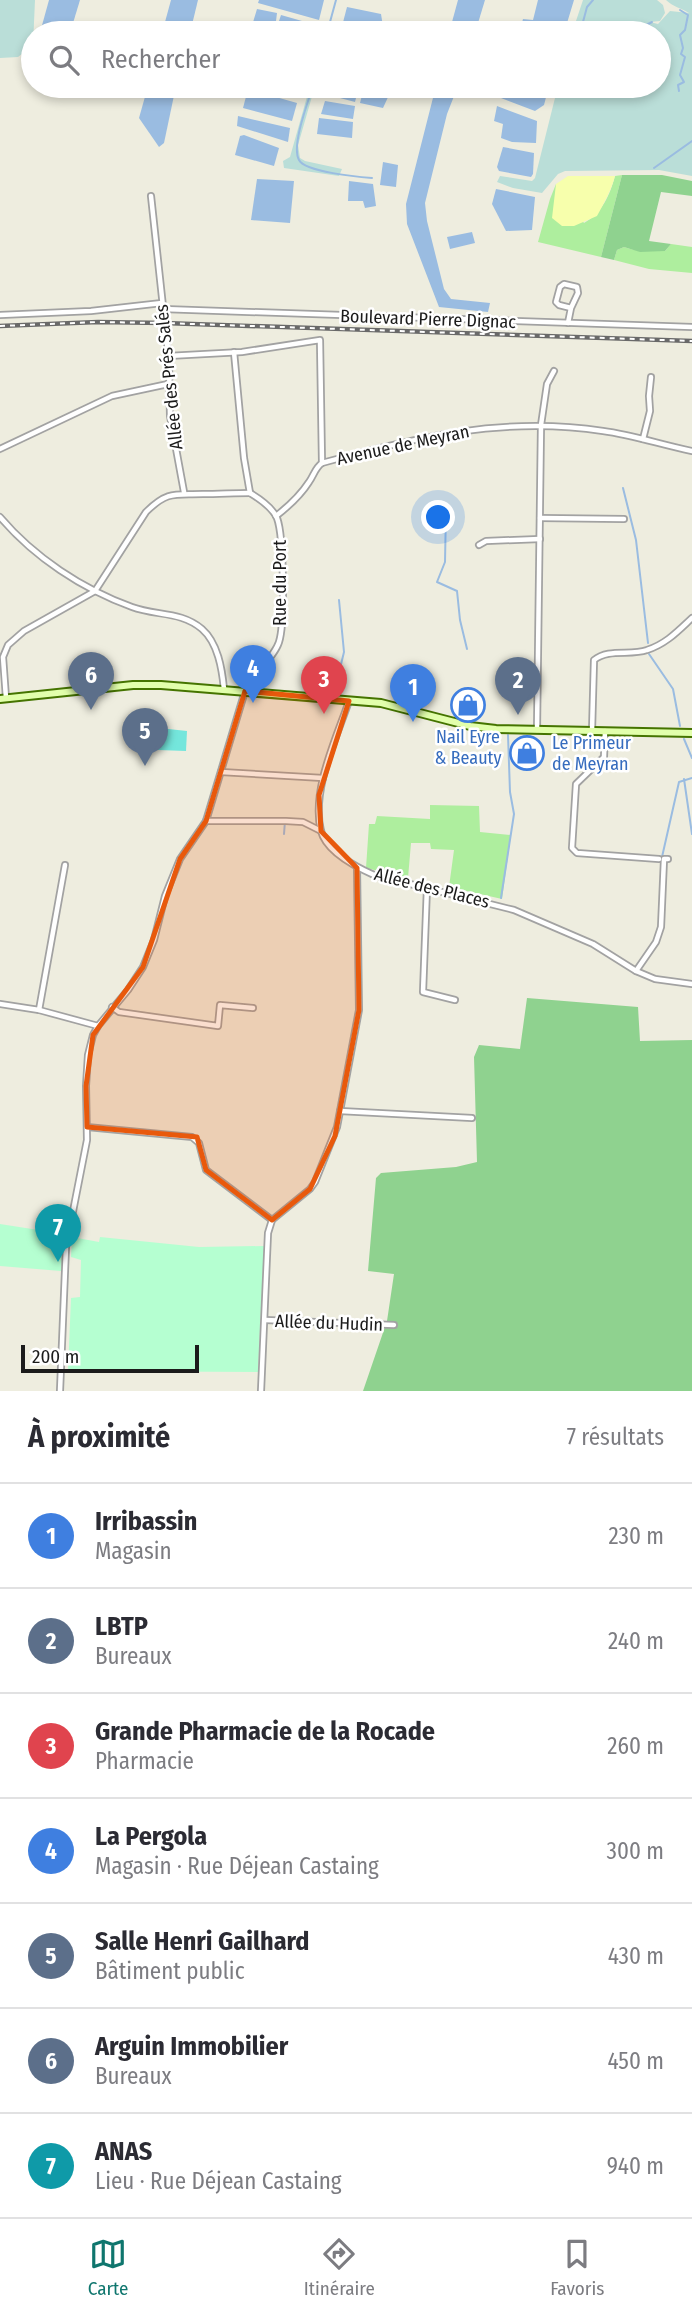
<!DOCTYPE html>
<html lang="fr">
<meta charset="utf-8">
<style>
:root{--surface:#fff;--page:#f2f2f3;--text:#2b2b33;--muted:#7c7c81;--line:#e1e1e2;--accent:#0f766e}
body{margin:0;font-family:"Fira Sans Condensed",sans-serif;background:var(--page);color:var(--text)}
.scale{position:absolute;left:21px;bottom:18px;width:178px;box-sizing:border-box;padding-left:7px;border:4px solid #1b1b1b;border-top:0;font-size:19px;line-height:24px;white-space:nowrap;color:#1b1b1b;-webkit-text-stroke:5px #fff;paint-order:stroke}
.you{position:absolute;left:439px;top:518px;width:24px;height:24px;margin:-18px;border:5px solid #fff;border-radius:50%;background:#1a73e8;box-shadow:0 0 0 10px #1a73e833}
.badge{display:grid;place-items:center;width:46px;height:46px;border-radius:50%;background:var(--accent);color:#fff;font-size:23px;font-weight:700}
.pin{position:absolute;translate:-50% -58px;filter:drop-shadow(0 2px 4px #0008)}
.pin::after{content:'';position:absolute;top:37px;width:24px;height:21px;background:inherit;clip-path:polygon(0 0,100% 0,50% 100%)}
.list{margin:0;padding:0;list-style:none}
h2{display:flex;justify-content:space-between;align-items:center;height:91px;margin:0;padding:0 28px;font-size:30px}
h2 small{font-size:23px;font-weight:400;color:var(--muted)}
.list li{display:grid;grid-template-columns:46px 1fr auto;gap:21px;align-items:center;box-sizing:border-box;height:105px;padding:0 28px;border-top:2px solid var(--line)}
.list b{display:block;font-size:26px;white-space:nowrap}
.list p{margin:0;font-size:23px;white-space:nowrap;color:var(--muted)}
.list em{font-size:23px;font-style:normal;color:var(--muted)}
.icon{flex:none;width:38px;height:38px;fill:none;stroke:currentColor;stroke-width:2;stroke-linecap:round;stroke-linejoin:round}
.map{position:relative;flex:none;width:692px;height:1391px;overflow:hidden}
.search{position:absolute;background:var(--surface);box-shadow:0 4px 10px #0003;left:21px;right:21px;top:21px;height:77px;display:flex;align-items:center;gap:18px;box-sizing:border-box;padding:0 24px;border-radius:38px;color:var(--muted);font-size:26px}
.sheet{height:826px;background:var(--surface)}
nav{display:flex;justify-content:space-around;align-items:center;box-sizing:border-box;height:98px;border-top:2px solid var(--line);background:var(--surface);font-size:19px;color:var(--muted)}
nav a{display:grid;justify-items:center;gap:4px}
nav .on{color:var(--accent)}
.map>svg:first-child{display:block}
.grass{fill:#aeee9e}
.forest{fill:#8fd28f}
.wetland{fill:#baded8}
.sand{fill:#f7ffac}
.park{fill:#b5ffd1}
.pitch{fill:#74e6dc}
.water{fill:#9abce1}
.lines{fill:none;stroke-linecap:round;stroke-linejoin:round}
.stream{stroke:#9abce1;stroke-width:2}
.minor-casing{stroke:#a2a2a2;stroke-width:8}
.secondary-casing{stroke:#457400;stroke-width:10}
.minor{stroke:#fff;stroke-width:4.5}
.secondary{stroke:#e2ffac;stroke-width:6}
.rail-casing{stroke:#696969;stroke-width:4.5}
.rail{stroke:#fff;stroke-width:2;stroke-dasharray:5;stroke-linecap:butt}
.marked{fill:#e8590c;fill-opacity:0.2;stroke:#e8590c;stroke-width:5;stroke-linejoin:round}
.labels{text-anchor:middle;stroke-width:5;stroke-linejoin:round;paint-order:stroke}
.street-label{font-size:18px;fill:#1b1b1b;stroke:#fff}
.shop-label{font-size:18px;fill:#366cbe;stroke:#fff}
</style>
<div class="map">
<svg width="692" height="1391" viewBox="0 0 692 1391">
<rect width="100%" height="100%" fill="#eeeddf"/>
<g class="grass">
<path d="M 622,175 L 601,257 L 538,242 L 550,199 L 556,184 L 584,223 C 602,213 610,195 615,176 Z"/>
<path d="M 671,244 L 692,247 L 692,273 L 649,269 L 614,260 L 617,250 L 624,247 C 639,252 650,251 665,251 Z"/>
<path d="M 430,805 L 479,806 L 480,832 L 511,835 L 502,899 L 449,887 L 454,850 L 431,849 L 430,843 L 411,843 L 408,878 L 366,868 L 369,824 L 375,824 L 377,816 L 430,819 Z"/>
</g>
<g class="forest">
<path d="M 622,175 L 662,175 L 692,181 L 692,196 L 661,192 L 649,241 L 671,244 L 665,251 L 640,252 L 624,247 L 617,250 L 614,260 L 601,257 Z"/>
<path d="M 527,998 L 638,1007 L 640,1041 L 692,1040 L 692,1391 L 363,1391 L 387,1321 L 394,1274 L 368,1271 L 376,1178 L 381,1173 L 456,1167 L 477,1162 L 474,1057 L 479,1045 L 520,1049 Z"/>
</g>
<g class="wetland">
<path d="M 0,0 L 35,0 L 33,45 L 18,57 L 0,58 Z"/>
<path d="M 583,0 L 657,0 L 663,5 L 665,13 L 660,21 L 650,22 L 658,24 L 670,11 L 689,13 C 681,8 673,7 666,0 L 692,0 L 692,176 L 659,170 L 565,171 L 558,174 L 542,193 L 513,188 L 497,182 L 500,176 L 532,181 L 535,178 L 558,86 L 659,86 L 659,33 L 572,33 Z"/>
<path d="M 310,86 L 315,86 L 298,145 L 300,158 L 305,161 L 342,169 L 339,176 L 284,168 L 283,161 L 290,157 Z"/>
</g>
<path class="sand" d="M 568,176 L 615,176 C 611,191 604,203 597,216 L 574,226 L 562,226 L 552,218 L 556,184 Z"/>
<g class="park">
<path d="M 0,1224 L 64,1234 L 61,1271 L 0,1266 Z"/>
<path d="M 72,1237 L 99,1242 L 100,1237 L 199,1247 L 264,1246 L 258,1372 L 68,1371 L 71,1298 L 80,1297 L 81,1260 L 71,1257 Z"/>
</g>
<path class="pitch" d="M 159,728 L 187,731 L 186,751 L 158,750 Z"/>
<g class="water">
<path d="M 49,0 L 80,0 L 70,33 L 43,33 L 41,29 Z"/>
<path d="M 171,0 L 198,0 L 190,33 L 162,33 Z"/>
<path d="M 259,0 L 324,0 L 319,20 L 258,3 Z"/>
<path d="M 458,0 L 485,0 L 475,33 L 449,33 Z"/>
<path d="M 538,0 L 574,0 L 564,33 L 519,33 L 523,19 L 533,20 Z"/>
<path d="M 347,7 L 381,14 L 384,33 L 359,33 L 341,30 Z"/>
<path d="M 257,9 L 277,13 L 276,21 L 279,21 L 281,15 L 316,25 L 314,33 L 276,33 L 277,25 L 274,24 L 271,33 L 251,29 Z"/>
<path d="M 148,86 L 176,86 L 164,143 L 159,147 L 139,118 Z"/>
<path d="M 326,86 L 359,86 L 355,102 L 325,94 Z"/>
<path d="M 436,86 L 458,86 L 447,114 L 425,203 L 427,221 L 444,289 L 451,299 L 490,303 L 488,312 L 439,307 L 407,224 L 406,204 Z"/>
<path d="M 504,86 L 549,86 L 544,105 L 535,111 L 501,98 Z"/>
<path d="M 364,87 L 386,91 L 389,95 L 383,108 L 360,103 Z"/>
<path d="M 248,89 L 297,103 L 292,121 L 243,108 Z"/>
<path d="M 325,101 L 355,106 L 353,119 L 321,114 Z"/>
<path d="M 497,106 L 537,121 L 536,143 L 512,142 L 501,138 L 503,124 L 494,121 Z"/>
<path d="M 238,116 L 290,128 L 288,142 L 237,126 Z"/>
<path d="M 319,118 L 353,122 L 352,138 L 317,134 Z"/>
<path d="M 244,135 L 279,148 L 274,166 L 235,155 L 240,136 Z"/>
<path d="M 503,147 L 534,153 L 533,174 L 531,177 L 499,171 L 497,167 Z"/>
<path d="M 383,162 L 398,165 L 396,187 L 380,185 Z"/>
<path d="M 257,179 L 294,181 L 290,223 L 251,220 Z"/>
<path d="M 349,181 L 373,184 L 376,206 L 365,208 L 363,201 L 348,201 Z"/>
<path d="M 496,189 L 535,197 L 532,230 L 506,231 L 492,204 Z"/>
<path d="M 472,232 L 475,243 L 450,249 L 447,237 Z"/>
</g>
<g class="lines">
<g class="stream">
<path d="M 327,33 L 336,0"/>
<path d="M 580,33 L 587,7 L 593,0"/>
<path d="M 625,33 L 635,31 L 652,22"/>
<path d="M 313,86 C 308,102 291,146 299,160 C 305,172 359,177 372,178"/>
<path d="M 679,91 L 678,85 L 684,82 L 680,75 L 685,57 L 681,54 L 683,48 L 680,35 L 685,30 L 688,15 L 680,10"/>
<path d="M 654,168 L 692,141"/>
<path d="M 623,488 L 636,540 L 648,643"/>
<path d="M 446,510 L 445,562 L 437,582 L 457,591 L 460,620 L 467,649"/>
<path d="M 649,654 L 673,689 L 680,726"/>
<path d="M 334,693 L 344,652 L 339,600"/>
<path d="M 684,739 L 692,758"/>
<path d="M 684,779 L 692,834"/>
<path d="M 284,834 L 285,821"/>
<path d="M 662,857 L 679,782 L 692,778"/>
<path d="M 501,898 L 514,814 L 510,792 L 508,735"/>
</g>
<g class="minor-casing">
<g id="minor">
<path d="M 151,196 L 169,362 L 170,416 L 184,492"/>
<path d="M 163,309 L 692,327"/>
<path d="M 0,315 L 91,311 L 162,303"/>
<path d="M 568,323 L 571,308 L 578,293 L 577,287 L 564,284 L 560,287 L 556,302 L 559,305 L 571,308"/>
<path d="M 234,352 L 244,458 L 250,493"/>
<path d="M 168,356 L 242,352 L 320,340 L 322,463 C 315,468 314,475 309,482 C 300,496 289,506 276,516"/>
<path d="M 643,439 L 650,411 L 649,396 L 651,377"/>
<path d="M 0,449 L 112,396 L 168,384"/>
<path d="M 322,463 C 417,437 503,416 603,431 C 633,435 662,445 692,451"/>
<path d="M 0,517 C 34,557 82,589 132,607 C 156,616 181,611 202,629 C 218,643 222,669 224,689"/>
<path d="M 540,518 L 624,519"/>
<path d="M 479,545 L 486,541 L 540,539"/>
<path d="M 6,698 L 3,657 L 8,645 L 24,631 L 95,591 L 146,512 C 168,490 176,495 203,494 C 219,494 234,493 250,493"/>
<path d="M 349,701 C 336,739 311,791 321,831 C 326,851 356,867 374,875 L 514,910 L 593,944 L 636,971 L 655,979 L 692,984"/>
<path d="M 537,730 L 541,425 L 547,384 L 554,371"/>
<path d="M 592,731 L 594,660 C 609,648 630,656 647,650 C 666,644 678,631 692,618"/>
<path d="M 605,731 L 604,757 L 576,784 L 572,848 L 577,853 L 659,859"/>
<path d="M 221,772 L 323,778"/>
<path d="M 206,821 L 286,821 L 303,822 L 321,831"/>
<path d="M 427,887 L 423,992 L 455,1000"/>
<path d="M 636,971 L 656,942 L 661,927 L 664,859 L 668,859"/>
<path d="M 0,1004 L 39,1010 L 98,1026"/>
<path d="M 112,1007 L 119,1012 L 218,1026 L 220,1005 L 253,1008"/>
<path d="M 39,1010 L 65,865"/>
<path d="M 340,1111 L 472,1118"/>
<path d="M 87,1127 L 192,1137 L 199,1143 L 206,1170 L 272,1220"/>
<path d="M 265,1320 L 394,1325"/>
<path d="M 60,1391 L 66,1247 L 87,1140 L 86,1086 L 88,1055 L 93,1035 L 98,1026 L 128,990 L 143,967 L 154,940 L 165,896 L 180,859 L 206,821 L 245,691 C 254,673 274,658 279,642 C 285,623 284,537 277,518 C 272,507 260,499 250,493"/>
<path d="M 261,1391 L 268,1233 L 272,1220 L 310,1189 L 315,1182 L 337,1127 L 359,1010 L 357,868"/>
</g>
</g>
<g class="secondary-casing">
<path id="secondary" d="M 0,699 L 133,685 L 161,685 L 381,703 L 470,726 L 496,729 L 692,733"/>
</g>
<use href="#minor" class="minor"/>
<use href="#secondary" class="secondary"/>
<g class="rail-casing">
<path id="rail" d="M 0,326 L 98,322 L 164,323 L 692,341"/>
</g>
<use href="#rail" class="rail"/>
</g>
<path class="marked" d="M 245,691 L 349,701 L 319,795 L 321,831 L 357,868 L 359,1010 L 335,1136 L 310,1189 L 272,1220 L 206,1170 L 197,1137 L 87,1127 L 86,1086 L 93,1035 L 143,967 L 180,859 L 206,821 Z"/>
<defs>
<g id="shop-ring" transform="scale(1.75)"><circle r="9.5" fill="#fff" stroke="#3f7fe0" stroke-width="1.5"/><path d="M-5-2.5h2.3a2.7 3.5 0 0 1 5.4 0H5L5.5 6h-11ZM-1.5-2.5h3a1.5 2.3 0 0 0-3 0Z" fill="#3f7fe0"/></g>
</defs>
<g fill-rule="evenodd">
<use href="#shop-ring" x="468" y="705"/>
<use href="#shop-ring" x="527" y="753"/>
</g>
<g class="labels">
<g class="street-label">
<text transform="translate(428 319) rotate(2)" y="6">Boulevard Pierre Dignac</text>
<text transform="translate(169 377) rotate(-96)" y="6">Allée des Prés Salés</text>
<text transform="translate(403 445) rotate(-12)" y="6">Avenue de Meyran</text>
<text transform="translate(280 583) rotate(-90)" y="6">Rue du Port</text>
<text transform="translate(432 888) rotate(14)" y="6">Allée des Places</text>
<text transform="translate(329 1323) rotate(2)" y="6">Allée du Hudin</text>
</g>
<g class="shop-label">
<text x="468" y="743">Nail Eyre<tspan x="468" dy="21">&amp; Beauty</tspan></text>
<text x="552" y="749" text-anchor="start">Le Primeur<tspan x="552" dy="21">de Meyran</tspan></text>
</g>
</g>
</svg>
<div class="scale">200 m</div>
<div class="you"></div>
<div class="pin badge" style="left:413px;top:722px;background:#3f7fe0">1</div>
<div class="pin badge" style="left:518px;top:715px;background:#5c6f8a">2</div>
<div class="pin badge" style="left:324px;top:714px;background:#e0444e">3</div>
<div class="pin badge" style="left:253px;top:703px;background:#3f7fe0">4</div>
<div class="pin badge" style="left:145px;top:766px;background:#5c6f8a">5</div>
<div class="pin badge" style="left:91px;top:710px;background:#5c6f8a">6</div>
<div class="pin badge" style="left:58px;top:1262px;background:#0f9aa8">7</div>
<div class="search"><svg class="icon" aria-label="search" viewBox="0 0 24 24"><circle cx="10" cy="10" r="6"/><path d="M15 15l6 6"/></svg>Rechercher</div>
</div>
<section class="sheet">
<h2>À proximité<small>7 résultats</small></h2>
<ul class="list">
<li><span class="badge" style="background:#3f7fe0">1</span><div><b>Irribassin</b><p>Magasin</p></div><em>230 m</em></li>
<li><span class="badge" style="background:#5c6f8a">2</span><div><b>LBTP</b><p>Bureaux</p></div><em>240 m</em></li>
<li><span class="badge" style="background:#e0444e">3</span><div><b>Grande Pharmacie de la Rocade</b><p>Pharmacie</p></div><em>260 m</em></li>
<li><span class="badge" style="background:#3f7fe0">4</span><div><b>La Pergola</b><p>Magasin · Rue Déjean Castaing</p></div><em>300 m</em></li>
<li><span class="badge" style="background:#5c6f8a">5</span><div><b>Salle Henri Gailhard</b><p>Bâtiment public</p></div><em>430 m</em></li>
<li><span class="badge" style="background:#5c6f8a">6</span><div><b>Arguin Immobilier</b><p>Bureaux</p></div><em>450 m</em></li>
<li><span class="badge" style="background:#0f9aa8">7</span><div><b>ANAS</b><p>Lieu · Rue Déjean Castaing</p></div><em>940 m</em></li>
</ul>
</section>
<nav>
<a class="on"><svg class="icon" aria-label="map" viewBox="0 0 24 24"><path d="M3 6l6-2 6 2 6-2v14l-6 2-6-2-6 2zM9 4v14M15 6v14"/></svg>Carte</a>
<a><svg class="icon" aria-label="directions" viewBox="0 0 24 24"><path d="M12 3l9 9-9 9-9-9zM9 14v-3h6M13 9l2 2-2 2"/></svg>Itinéraire</a>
<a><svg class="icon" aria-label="saved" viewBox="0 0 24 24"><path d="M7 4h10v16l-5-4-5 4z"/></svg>Favoris</a>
</nav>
